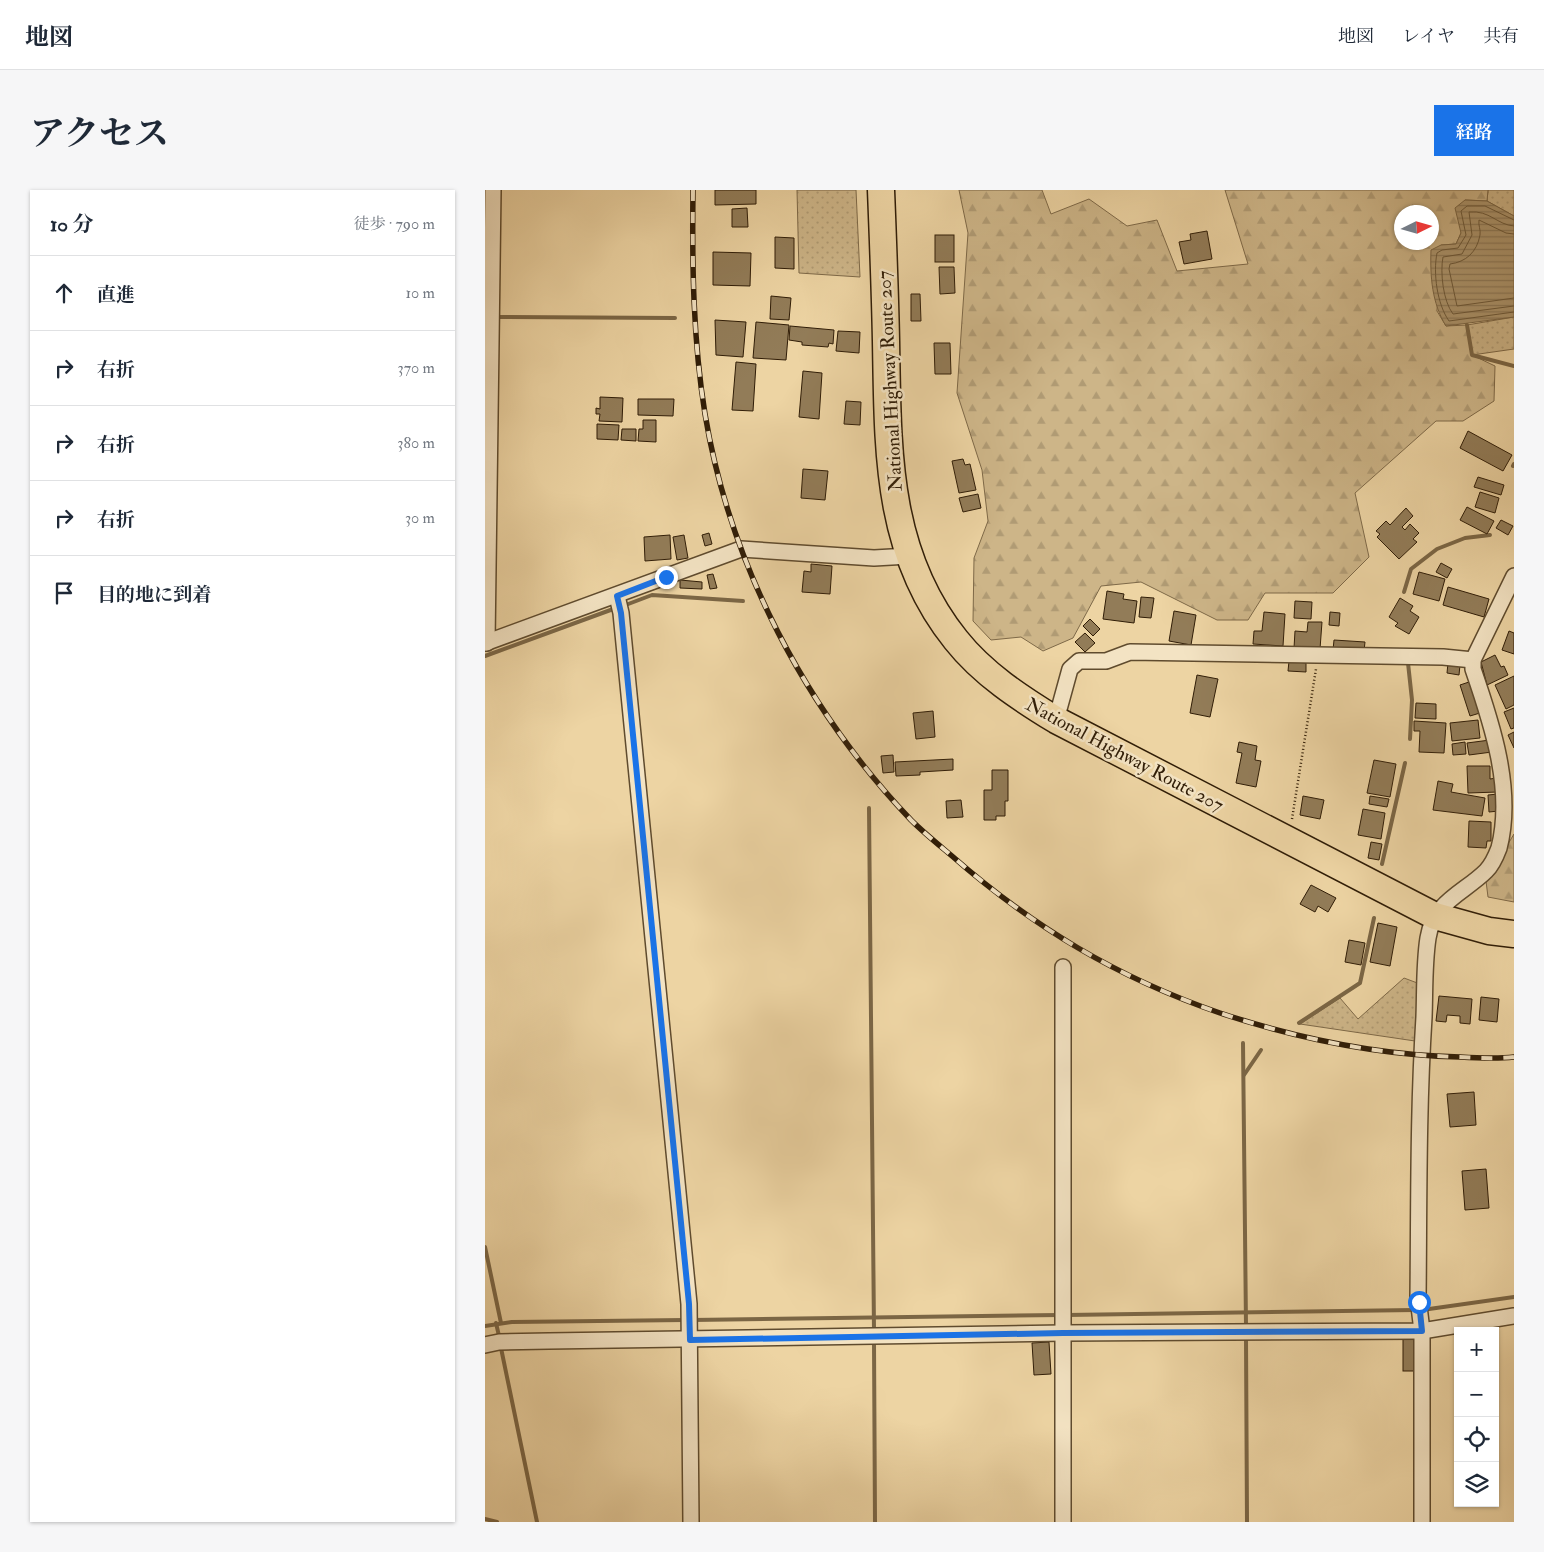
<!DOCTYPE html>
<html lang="ja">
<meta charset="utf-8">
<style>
:root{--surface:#fff;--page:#f6f6f7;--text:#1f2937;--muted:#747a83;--line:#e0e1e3;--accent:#1a73e8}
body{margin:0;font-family:"IM FELL Double Pica","Noto Serif JP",serif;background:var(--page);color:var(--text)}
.controls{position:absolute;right:15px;bottom:15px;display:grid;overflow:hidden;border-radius:0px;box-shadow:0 1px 4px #0004}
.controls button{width:45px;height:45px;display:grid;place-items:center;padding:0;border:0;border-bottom:1px solid var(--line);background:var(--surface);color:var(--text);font:25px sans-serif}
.compass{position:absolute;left:909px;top:15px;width:45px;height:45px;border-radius:50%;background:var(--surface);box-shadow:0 1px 4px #0004;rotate:85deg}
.stop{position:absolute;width:15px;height:15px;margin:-11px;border:4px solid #1a73e8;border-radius:50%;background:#fff}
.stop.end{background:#1a73e8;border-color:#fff;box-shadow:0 1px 5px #0008}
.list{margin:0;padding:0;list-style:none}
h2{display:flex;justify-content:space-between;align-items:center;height:65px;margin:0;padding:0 20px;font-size:21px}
h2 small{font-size:16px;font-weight:400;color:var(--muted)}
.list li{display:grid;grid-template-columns:32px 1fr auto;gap:15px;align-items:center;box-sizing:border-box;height:75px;padding:0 20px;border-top:1px solid var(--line)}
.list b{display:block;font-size:19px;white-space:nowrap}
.list em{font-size:16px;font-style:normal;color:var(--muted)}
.icon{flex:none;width:28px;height:28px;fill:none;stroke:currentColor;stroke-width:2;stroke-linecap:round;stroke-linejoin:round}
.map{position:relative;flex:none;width:1029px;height:1332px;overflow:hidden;border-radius:0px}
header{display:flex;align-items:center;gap:30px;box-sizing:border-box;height:70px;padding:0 25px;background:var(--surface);border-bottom:1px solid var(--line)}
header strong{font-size:24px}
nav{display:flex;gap:28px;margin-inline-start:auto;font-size:18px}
.intro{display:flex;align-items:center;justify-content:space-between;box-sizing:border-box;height:120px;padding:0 30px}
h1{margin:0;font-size:35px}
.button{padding:12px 22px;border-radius:0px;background:var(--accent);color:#fff;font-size:18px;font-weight:700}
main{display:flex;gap:30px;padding:0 30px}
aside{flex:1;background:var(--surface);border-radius:0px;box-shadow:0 1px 4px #0004}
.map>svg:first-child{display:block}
.grass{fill:url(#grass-dots);stroke:#7e6948}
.forest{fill:url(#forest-firs);stroke:#7e6948;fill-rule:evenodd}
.water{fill:url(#water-rules);stroke:#7b6645}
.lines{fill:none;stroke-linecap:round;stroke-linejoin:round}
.shore{stroke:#6e5a3a;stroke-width:1}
.stream{stroke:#7b6645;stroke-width:4}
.building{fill:#927c58;stroke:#301d07}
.street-casing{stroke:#5f4b2e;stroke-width:18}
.highway-casing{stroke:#301d07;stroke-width:29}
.path{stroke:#301d07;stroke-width:2.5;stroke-dasharray:1 2.5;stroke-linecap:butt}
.street{stroke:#f3e3c3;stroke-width:15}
.highway{stroke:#edd4a3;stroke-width:26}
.rail-casing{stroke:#301d07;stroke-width:5.5}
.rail{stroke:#f3e3c3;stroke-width:4;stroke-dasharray:11;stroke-linecap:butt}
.route{stroke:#1a73e8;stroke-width:6}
.labels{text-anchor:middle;stroke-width:5;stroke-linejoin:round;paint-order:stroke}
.street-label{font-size:19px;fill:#301d07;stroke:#f3e3c3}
</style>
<header>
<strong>地図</strong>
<nav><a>地図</a><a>レイヤ</a><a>共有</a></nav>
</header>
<div class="intro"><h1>アクセス</h1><a class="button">経路</a></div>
<main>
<aside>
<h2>10 分<small>徒歩 · 790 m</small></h2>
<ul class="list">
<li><svg class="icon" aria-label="ahead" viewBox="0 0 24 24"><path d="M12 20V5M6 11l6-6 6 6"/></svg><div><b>直進</b></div><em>10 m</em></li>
<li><svg class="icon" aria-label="right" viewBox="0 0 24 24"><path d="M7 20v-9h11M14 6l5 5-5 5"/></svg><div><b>右折</b></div><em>370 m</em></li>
<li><svg class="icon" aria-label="right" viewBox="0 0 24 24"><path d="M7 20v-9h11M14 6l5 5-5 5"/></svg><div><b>右折</b></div><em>380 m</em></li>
<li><svg class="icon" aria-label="right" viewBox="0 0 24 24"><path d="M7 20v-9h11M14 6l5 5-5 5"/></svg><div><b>右折</b></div><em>30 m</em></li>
<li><svg class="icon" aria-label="arrive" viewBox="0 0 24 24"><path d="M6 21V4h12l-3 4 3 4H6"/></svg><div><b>目的地に到着</b></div></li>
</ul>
</aside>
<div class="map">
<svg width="1029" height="1332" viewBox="0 0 1029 1332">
<defs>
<pattern id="grass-dots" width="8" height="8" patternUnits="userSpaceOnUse" patternTransform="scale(1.25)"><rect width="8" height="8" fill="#cdb588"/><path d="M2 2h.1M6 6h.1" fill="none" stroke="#b09b74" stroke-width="1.8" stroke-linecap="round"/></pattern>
<pattern id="forest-firs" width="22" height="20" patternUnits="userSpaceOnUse" patternTransform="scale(1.25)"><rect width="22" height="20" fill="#cdb588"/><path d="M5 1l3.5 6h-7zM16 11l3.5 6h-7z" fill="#b09b74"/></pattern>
<pattern id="water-rules" width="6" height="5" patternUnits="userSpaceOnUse" patternTransform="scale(1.25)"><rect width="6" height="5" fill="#ad966e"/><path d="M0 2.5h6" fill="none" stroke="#8d7a58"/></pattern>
</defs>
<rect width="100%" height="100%" fill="#edd4a3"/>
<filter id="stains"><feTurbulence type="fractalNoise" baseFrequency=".004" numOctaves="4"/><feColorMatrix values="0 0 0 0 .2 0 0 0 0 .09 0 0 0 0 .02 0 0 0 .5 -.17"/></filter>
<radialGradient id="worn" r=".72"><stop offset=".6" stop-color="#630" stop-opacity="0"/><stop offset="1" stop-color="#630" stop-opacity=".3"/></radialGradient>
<g class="grass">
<path d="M 312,0 L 371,0 L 375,87 L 314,83 Z"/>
<path d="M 1003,0 L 1029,0 L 1029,26 L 1002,11 Z"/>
<path d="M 1029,127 L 1029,159 L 987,165 L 982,135 Z"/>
<path d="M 919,788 L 935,794 L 930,851 L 815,834 L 855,808 L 873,829 Z"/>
</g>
<g class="forest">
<path d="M 474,0 L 557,0 L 566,24 L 604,9 L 642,36 L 672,30 L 692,81 L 763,74 L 740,0 L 1003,0 L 1002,11 L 980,10 L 976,43 L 971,54 L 956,55 L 952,121 L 961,136 L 982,135 L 987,165 L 1010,176 L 1009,211 L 978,231 L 951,231 L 870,303 L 884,367 L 848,403 L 780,403 L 763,430 L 732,430 L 656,392 L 616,396 L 588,448 L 558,461 L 536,447 L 506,450 L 488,431 L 489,368 L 503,331 L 497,280 L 472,203 L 483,43 ZM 916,22 L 946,22 L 946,52 L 916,52 Z"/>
<path d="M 1029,644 L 1029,712 L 1003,707 L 1001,691 Z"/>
</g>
<path class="water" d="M 980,10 L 1002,11 L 1029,26 L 1029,127 L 961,136 C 947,113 945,87 946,60 L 956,55 L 971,54 L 976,43 L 970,18 Z"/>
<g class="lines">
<g class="shore">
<path d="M 1029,30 L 1000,16 L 982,16 L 976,21 L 981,45 L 973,58 L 957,60 L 952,63 C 948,83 952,114 964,131 L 1029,122"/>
<path d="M 1029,36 C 1012,35 1005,20 984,22 L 987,45 L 977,64 L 958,67 C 955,82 958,111 968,124 L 1029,116"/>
<path d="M 1029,44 L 1021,43 L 994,30 C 993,35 996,40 995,45 C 992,62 981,72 965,74 L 964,79 L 972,116 L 1029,108"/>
</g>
<g class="stream">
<path d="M 13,130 L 13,127 L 190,128"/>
<path d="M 982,135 L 987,165 L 1029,176"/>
<path d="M 1028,276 L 1029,274"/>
<path d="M 919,402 L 926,379 L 952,359 L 980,348 L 1005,345"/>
<path d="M 138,416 L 167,405 L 258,411"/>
<path d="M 0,466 L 131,418"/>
<path d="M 923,473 L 927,510 L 925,549"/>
<path d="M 384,618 L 389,1141"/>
<path d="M 897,674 L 920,573"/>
<path d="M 814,833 L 875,793 L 889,728"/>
<path d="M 758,853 L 761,1136"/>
<path d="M 759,885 L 776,860"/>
<path d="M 0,1057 L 16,1133"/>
<path d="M 937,1120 L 1029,1107"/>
<path d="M 582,1125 L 930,1120"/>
<path d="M 207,1130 L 575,1125"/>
<path d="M 11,1133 L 14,1146"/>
<path d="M 0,1136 L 27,1132 L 200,1130"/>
<path d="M 761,1149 L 762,1332"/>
<path d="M 389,1153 L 390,1332"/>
<path d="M 16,1158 L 52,1332"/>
<path d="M 0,1329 L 12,1332"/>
</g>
</g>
<g class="building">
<path d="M 230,0 L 271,0 L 271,14 L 230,15 Z"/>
<path d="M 262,18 L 263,37 L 247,37 L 247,19 Z"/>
<path d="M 722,41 L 727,69 L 699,74 L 694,52 L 706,50 L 705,44 Z"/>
<rect x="450" y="45" width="19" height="27"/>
<path d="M 290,47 L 309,48 L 309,79 L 290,78 Z"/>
<path d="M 228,62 L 266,63 L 265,96 L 228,95 Z"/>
<path d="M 454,77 L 469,77 L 470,103 L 455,104 Z"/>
<path d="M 426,104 L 435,104 L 436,131 L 426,131 Z"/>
<path d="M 286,106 L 306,108 L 304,130 L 285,129 Z"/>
<path d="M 230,130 L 261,132 L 258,167 L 231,165 Z"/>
<path d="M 271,132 L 304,135 L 301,170 L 268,168 Z"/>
<path d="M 305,136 L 349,140 L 348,154 L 344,153 L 343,157 L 317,155 L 317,152 L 304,150 Z"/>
<path d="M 353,141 L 375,142 L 374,163 L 351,161 Z"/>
<path d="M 449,153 L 465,153 L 466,184 L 450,184 Z"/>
<path d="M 251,172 L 271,174 L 268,221 L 247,220 Z"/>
<path d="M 318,181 L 337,183 L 334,229 L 314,227 Z"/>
<path d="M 115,207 L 138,208 L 137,232 L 114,231 L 115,224 L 111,224 L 111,218 L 115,219 Z"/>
<path d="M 153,209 L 189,209 L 188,226 L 153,225 Z"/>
<path d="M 361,211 L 376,212 L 375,235 L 359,234 Z"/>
<path d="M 158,230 L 171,230 L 171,252 L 153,251 L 154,239 L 158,239 Z"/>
<path d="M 112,234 L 134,235 L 133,250 L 112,249 Z"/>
<path d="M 137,239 L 151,239 L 151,251 L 136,250 Z"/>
<path d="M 983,241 L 1027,265 L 1018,281 L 975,258 Z"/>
<path d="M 478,269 L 480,275 L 485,274 L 491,300 L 474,303 L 467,271 Z"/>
<path d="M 318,279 L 343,281 L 340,310 L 316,308 Z"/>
<path d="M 993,287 L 1019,295 L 1016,305 L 989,297 Z"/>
<path d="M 995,302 L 1014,308 L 1010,323 L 990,317 Z"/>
<path d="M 493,304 L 496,318 L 478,322 L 474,308 Z"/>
<path d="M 982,317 L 1009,331 L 1002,344 L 975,330 Z"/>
<path d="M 921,318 L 928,326 L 917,337 L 920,340 L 925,334 L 934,343 L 928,349 L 932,352 L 914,369 L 892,347 L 895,344 L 891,341 L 901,331 L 905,335 Z"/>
<path d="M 1016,330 L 1028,336 L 1023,345 L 1011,338 Z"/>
<path d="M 224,343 L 227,354 L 220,356 L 217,345 Z"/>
<path d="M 185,345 L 186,369 L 160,371 L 159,347 Z"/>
<path d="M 199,345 L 203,368 L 192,370 L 188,347 Z"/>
<path d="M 956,373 L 967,379 L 962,388 L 951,382 Z"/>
<path d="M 326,374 L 347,376 L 345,404 L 317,402 L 319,381 L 326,382 Z"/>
<path d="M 934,382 L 960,389 L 954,411 L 928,404 Z"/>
<path d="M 228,384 L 232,398 L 225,399 L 222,385 Z"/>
<path d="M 195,390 L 217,392 L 217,399 L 195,398 Z"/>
<path d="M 963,397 L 1004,409 L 999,427 L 958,415 Z"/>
<path d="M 622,401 L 639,404 L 638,409 L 652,411 L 649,433 L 618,429 Z"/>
<path d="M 656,407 L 669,408 L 666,428 L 654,427 Z"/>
<path d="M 915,408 L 928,416 L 925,421 L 934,427 L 924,444 L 910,436 L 913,433 L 904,427 Z"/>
<path d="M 810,411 L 827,412 L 826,429 L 809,428 Z"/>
<path d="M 689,421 L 711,425 L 706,455 L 684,451 Z"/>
<path d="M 779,422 L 800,424 L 798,456 L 768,454 L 769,441 L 777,441 Z"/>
<path d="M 845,422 L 855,423 L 854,436 L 844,435 Z"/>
<path d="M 605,429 L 615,439 L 608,446 L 598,436 Z"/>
<path d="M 823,432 L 837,432 L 835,459 L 809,458 L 810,441 L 822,442 Z"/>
<path d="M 1024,441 L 1029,443 L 1029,464 L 1017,460 Z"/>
<path d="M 600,443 L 610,453 L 600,462 L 590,452 Z"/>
<path d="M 849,450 L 880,452 L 879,461 L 848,460 Z"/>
<path d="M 1010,465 L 1016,477 L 1019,476 L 1023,485 L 1002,495 L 996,472 Z"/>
<path d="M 804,471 L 821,473 L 821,482 L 803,481 Z"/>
<path d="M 963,473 L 975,475 L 974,485 L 962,483 Z"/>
<path d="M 712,485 L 733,489 L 725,527 L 705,523 Z"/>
<path d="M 1029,486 L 1029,515 L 1021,519 L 1010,495 Z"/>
<path d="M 984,492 L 995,523 L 985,526 L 975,495 Z"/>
<path d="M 931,513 L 951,514 L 951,529 L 930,528 Z"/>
<path d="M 1029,518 L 1029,538 L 1026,539 L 1019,522 Z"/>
<path d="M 448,521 L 450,547 L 431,549 L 428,523 Z"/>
<path d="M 993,530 L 995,548 L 967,551 L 965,533 Z"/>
<path d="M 929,531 L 961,533 L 959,563 L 934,562 L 935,541 L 929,541 Z"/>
<path d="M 1029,542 L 1029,558 L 1023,545 Z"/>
<path d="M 1005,550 L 1007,562 L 984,565 L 982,553 Z"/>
<path d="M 754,552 L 772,556 L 770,570 L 776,571 L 771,597 L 751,593 L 757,563 L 752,562 Z"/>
<path d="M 980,552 L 981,564 L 968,565 L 967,554 Z"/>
<path d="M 408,565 L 409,582 L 398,583 L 396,566 Z"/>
<path d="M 468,569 L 468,580 L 435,582 L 435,585 L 411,586 L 410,572 Z"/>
<path d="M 889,570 L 911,574 L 905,607 L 882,603 Z"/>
<path d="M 982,576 L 1005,576 L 1005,589 L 1012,588 L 1013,602 L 983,603 Z"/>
<path d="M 507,580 L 523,580 L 523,611 L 520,611 L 520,626 L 511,626 L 511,630 L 499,630 L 499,600 L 507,600 Z"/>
<path d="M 953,591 L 968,594 L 966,602 L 1000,608 L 997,626 L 948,620 Z"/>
<path d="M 1013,604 L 1014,621 L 1004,622 L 1003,605 Z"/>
<path d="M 818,606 L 839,610 L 835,629 L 815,625 Z"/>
<path d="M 885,606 L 904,609 L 902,617 L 884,614 Z"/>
<path d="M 476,610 L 478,627 L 462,628 L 461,611 Z"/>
<path d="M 878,619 L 900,623 L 896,649 L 873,645 Z"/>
<path d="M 984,631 L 1006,632 L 1006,651 L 1002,651 L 1001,658 L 983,657 Z"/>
<path d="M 886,652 L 897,654 L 894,670 L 883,668 Z"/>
<path d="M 826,695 L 851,708 L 843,722 L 833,716 L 830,722 L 815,714 Z"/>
<path d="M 893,733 L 912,737 L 905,776 L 885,772 Z"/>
<path d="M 864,750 L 880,753 L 876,775 L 860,772 Z"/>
<path d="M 954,806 L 987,809 L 985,834 L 975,833 L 975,826 L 962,825 L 961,832 L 951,831 Z"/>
<path d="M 996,807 L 1014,809 L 1012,832 L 994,830 Z"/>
<path d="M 989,902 L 991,935 L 965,937 L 962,904 Z"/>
<path d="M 1001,979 L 1004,1018 L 980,1020 L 977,981 Z"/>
<rect x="918" y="1149" width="13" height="32"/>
<path d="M 564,1152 L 566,1184 L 549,1185 L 547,1153 Z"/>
</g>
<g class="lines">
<g class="street-casing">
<g id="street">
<path d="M 132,406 L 136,423 L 204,1114 L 206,1332"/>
<path d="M 0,453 L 256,359 L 389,368 L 424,366"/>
<path d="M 2,453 L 8,0"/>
<path d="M 571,530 L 585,479 L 594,471 L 621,471 L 645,462 L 958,467 L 988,470"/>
<path d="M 0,1155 L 14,1152 L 64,1151 L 578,1143 L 937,1141 L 1029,1126"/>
<path d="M 578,1332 L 578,777"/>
<path d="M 937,1332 L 937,1141 L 933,1108 C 934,1014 933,921 939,827 C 940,801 939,774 943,748 C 949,711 979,703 1001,681 C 1006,676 1011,666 1014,658 C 1029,600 1007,534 988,479 L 988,470 L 1029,386"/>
</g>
</g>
<g class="highway-casing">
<path id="highway" d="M 396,0 C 398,50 400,101 401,151 C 403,258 400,362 471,450 C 498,484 535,508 571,530 L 950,726 L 1004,741 L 1029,744"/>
</g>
<path class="path" d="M 807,629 L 831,479"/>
<use href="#street" class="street"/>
<use href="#highway" class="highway"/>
<g class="rail-casing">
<path id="rail" d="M 208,0 C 207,75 208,150 220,224 C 245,375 321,520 426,630 C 439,643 454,655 467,666 C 548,737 633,788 735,823 C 814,849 892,865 975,867 C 993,868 1011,869 1029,867"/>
</g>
<use href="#rail" class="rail"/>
</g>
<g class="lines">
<path class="route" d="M 181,387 L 132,406 L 136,423 L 204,1114 L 205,1150 L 578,1143 L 937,1141 L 934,1112"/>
</g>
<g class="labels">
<g class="street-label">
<text transform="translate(404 191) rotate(-93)" y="7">National Highway Route 207</text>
<text transform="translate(640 564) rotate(28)" y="7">National Highway Route 207</text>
</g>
</g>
<rect width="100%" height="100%" filter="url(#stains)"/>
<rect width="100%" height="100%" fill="url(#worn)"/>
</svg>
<div class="controls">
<button>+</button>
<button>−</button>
<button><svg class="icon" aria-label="locate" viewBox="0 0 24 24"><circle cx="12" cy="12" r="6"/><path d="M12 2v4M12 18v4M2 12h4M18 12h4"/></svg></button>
<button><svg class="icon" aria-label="layers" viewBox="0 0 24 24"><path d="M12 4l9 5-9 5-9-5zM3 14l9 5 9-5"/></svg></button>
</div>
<svg class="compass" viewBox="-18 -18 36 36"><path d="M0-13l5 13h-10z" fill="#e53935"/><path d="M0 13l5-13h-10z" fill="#747a83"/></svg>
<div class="stop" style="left:934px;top:1112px"></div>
<div class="stop end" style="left:181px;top:387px"></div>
</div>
</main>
